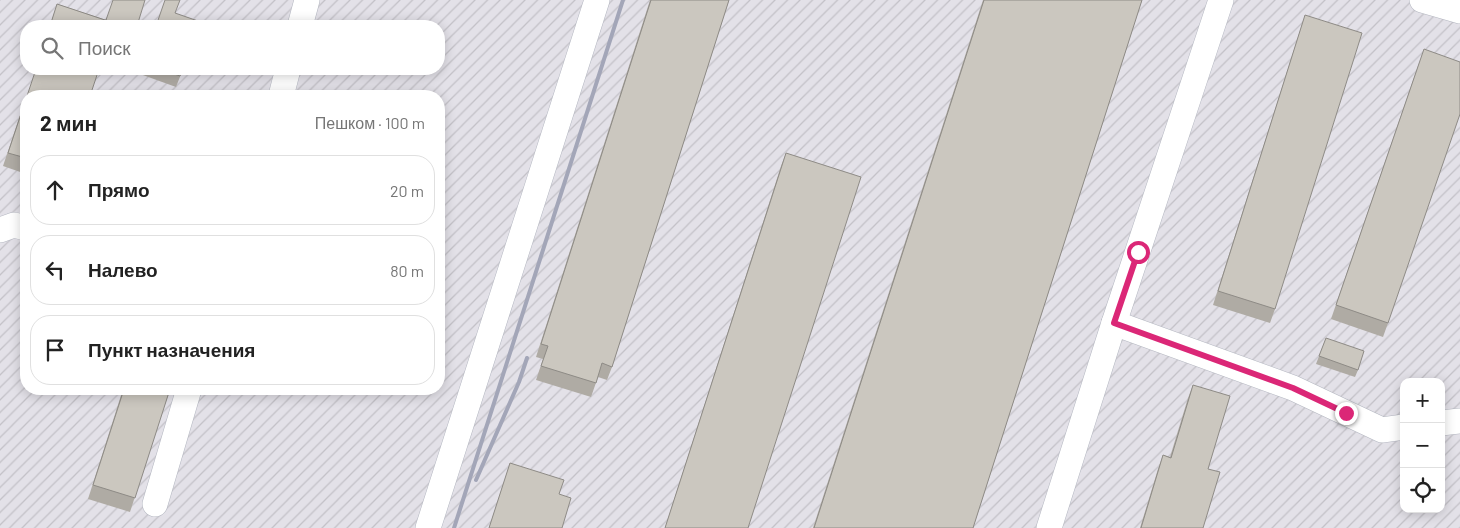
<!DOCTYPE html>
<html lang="ru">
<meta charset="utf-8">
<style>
:root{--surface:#fff;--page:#f2f2f2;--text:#222;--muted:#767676;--line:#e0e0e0}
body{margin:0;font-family:Barlow,sans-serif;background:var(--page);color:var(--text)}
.controls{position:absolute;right:15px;bottom:15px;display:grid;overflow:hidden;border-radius:10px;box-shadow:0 2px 12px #0003}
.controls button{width:45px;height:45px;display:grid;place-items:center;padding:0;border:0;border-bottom:1px solid var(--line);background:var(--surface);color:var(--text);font:25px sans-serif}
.stop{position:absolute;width:15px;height:15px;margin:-11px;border:4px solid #db2777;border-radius:50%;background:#fff}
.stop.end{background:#db2777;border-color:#fff;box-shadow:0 1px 5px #0008}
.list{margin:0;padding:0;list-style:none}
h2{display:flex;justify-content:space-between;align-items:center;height:65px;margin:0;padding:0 20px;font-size:21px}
h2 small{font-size:16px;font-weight:400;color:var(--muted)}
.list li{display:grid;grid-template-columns:32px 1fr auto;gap:15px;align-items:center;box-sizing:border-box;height:70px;margin:0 10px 10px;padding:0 10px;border:1px solid var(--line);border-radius:20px}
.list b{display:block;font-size:19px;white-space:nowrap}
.list em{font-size:16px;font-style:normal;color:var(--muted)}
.icon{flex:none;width:28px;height:28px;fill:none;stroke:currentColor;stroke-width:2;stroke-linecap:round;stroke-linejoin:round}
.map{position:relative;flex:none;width:1460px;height:528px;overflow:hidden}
.search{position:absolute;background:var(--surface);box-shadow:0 2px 12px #0003;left:20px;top:20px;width:425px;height:55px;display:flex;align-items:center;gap:12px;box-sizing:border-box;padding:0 18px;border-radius:20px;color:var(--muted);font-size:19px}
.panel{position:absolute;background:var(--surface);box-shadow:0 2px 12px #0003;left:20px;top:90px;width:425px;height:305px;border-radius:20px}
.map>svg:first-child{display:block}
.industrial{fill:url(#industrial-furrows);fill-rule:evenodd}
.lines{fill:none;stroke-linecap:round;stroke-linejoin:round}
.minor-casing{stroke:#b4b7c1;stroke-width:26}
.minor{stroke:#fff;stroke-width:25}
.rail{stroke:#a3a6b8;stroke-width:4}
.wall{fill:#afaba4}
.building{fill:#cbc7bf;stroke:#8e8b86}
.route{stroke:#db2777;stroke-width:6}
</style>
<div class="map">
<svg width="1460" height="528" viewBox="0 0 1460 528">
<defs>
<pattern id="industrial-furrows" width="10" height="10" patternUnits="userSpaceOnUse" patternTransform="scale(1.25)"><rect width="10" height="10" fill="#e3e1e8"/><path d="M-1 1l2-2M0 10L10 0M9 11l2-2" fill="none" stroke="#c3c1c7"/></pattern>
</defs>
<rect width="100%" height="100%" fill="#efe9e1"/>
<path class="industrial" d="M 0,0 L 1460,0 L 1460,528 L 0,528 ZM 26,26 L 439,26 L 439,69 L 26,69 ZM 26,96 L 439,96 L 439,389 L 26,389 ZM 1404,382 L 1441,382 L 1441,509 L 1404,509 Z"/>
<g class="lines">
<g class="minor-casing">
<g id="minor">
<path d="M 1422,0 L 1460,11"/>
<path d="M 300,26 L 307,0"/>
<path d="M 281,96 L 288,69"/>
<path d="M 0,230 L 14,225 L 26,228"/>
<path d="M 1114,323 L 1293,388 L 1382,430 L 1404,427"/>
<path d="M 1441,423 L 1460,421"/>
<path d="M 155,504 L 189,389"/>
<path d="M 428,528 L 597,0"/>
<path d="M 1049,528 L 1114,323 L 1221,0"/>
</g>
</g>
<use href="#minor" class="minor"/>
<g class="rail">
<path d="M 476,480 L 519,382 L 527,358"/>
<path d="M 454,528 L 623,0"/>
</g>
</g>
<g class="wall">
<path d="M 650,0 L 729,0 L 612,367 L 607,380 L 598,377 L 591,397 L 536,380 L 543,359 L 536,357 Z"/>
<path d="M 983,0 L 1142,0 L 973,528 L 813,528 Z"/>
<path d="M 57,4 L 106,20 L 137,26 L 50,26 Z"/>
<path d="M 1305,15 L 1275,309 L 1270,323 L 1213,305 Z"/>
<path d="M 1419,63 L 1388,323 L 1383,337 L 1331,319 Z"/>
<path d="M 142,69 L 183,69 L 176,87 L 140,74 Z"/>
<path d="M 26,97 L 26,174 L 3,166 Z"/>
<path d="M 786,153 L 748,528 L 665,528 L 781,166 Z"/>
<path d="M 1326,338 L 1358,370 L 1355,377 L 1316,364 Z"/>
<path d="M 1193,385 L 1208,469 L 1203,528 L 1140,528 L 1158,469 L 1163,455 L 1170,457 L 1188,398 Z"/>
<path d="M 123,389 L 170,389 L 130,512 L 88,499 Z"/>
<path d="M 510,463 L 559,494 L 562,528 L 489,528 Z"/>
</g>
<g class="building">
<path d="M 113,0 L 145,0 L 137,26 L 122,26 L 106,20 Z"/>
<path d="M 165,0 L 180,0 L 175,13 L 198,21 L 197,26 L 156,26 Z"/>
<path d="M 651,0 L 729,0 L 612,367 L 602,363 L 596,383 L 541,366 L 548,346 L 541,344 Z"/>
<path d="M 984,0 L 1142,0 L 973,528 L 814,528 Z"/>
<path d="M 57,4 L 114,23 L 112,26 L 50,26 Z"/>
<path d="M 1305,15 L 1362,33 L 1275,309 L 1218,291 Z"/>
<path d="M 1424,49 L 1460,62 L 1460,114 L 1388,323 L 1336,305 Z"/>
<path d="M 36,69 L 99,69 L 90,96 L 27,96 Z"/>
<path d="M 160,69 L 183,69 L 180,76 Z"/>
<path d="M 26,99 L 26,158 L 8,153 Z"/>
<path d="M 786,153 L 861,177 L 748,528 L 665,528 Z"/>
<path d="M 1326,338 L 1364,351 L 1358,370 L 1319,356 Z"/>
<path d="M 1193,385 L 1230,396 L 1208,469 L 1220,472 L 1203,528 L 1141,528 L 1163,455 L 1171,458 Z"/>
<path d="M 124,389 L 170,389 L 135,498 L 93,485 Z"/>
<path d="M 510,463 L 564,480 L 559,494 L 571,498 L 562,528 L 489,528 Z"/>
</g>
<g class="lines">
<path class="route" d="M 1138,252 L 1114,323 L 1293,388 L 1346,413"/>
</g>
</svg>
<div class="controls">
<button>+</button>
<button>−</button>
<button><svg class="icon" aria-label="locate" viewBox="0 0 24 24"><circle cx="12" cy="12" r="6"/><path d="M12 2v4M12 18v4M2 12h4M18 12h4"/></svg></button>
</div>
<div class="stop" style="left:1138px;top:252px"></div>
<div class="stop end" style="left:1346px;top:413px"></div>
<div class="search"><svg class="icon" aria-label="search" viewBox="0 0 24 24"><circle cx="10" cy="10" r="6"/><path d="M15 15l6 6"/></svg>Поиск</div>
<section class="panel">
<h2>2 мин<small>Пешком · 100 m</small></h2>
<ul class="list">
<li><svg class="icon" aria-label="ahead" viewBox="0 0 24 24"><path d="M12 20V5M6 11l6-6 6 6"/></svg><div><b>Прямо</b></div><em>20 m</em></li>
<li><svg class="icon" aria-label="left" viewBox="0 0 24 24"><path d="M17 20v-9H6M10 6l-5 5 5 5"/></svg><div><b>Налево</b></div><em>80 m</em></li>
<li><svg class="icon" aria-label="arrive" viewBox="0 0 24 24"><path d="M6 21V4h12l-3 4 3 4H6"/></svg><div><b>Пункт назначения</b></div></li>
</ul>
</section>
</div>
